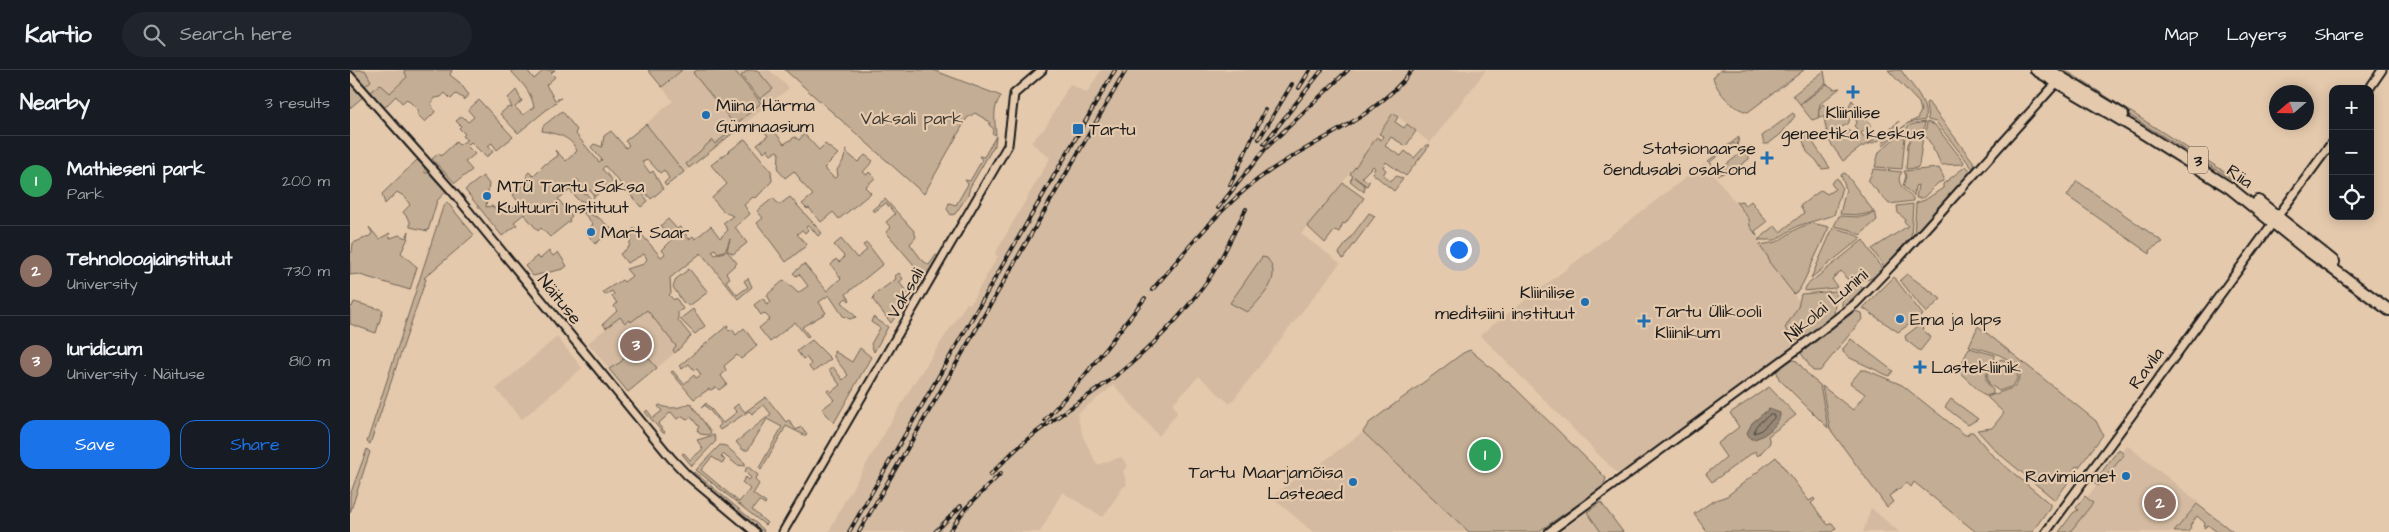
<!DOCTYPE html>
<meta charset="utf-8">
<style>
:root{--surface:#171b24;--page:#20242c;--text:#f1f3f6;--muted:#9ea1a6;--line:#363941;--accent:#1a73e8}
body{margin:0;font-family:"Architects Daughter",sans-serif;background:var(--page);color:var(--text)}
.controls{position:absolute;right:15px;top:15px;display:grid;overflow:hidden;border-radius:10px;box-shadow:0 2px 12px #0003}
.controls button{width:45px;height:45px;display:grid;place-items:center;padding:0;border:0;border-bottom:1px solid var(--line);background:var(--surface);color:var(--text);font:25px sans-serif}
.compass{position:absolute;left:1919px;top:15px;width:45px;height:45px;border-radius:50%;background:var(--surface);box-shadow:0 2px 12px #0003;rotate:250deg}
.you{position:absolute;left:1108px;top:179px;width:18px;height:18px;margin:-12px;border:4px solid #fff;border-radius:50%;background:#1a73e8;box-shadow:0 0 0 8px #1a73e833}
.badge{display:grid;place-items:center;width:32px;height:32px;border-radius:50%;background:var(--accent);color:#fff;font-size:16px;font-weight:700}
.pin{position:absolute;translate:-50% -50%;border:2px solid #fff;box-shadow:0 1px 5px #0006}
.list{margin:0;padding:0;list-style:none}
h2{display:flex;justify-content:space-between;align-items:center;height:65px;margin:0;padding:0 20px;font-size:21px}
h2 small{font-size:16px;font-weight:400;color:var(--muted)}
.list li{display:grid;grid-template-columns:32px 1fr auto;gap:15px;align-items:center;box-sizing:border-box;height:90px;padding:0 20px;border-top:1px solid var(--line)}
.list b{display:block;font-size:19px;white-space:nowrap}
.list p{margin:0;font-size:16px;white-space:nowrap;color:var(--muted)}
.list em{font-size:16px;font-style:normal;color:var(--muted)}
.actions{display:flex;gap:10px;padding:15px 20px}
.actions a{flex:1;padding:11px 0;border:1px solid var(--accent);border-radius:15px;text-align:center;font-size:18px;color:var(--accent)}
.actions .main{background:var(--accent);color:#fff}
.icon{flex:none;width:28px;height:28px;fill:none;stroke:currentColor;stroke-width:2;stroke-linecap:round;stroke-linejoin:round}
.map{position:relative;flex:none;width:2039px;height:462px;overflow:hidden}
header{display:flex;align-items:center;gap:30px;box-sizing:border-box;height:70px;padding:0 25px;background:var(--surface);border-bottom:1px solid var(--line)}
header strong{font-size:24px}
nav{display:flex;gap:28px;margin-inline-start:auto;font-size:18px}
.search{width:350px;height:45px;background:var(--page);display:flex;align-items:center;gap:12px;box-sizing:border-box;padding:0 18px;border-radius:28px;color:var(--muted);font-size:19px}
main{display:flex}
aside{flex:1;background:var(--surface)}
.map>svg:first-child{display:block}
.built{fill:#d3baa0}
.green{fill:#c3ad94;stroke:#706458}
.water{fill:#978775;stroke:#665c51}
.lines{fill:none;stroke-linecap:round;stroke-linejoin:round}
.shore{stroke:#4d4740;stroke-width:1}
.minor-casing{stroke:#1c1c1c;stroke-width:11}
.highway-casing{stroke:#1c1c1c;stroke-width:14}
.minor{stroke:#e4c9ac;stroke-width:7}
.highway{stroke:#e4c9ac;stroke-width:10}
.rail-casing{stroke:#1c1c1c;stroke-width:4}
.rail{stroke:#e4c9ac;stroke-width:2;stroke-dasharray:5.5;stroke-linecap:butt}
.poi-dot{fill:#1f6fb2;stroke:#e4c9ac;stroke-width:2}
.labels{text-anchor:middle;stroke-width:4.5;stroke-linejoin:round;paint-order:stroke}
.shield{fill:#e4c9ac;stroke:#585047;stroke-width:1}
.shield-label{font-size:16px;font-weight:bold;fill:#1c1c1c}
.poi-label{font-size:18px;fill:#1c1c1c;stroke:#e4c9ac;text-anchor:start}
.park-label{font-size:18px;fill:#3d3934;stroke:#e4c9ac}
.street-label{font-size:18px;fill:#1c1c1c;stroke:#e4c9ac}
</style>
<header>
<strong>Kartio</strong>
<div class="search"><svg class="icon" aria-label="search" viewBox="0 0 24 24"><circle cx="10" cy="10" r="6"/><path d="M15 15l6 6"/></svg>Search here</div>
<nav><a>Map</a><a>Layers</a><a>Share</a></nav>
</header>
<main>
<aside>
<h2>Nearby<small>3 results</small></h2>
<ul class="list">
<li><span class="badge" style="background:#2e9e5b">1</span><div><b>Mathieseni park</b><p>Park</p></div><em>200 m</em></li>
<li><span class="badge" style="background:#8d6e63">2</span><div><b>Tehnoloogiainstituut</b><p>University</p></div><em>730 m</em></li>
<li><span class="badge" style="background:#8d6e63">3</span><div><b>Iuridicum</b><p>University · Näituse</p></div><em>810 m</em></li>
</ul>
<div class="actions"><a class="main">Save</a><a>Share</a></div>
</aside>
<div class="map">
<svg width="2039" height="462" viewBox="0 0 2039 462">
<rect width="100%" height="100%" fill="#e4c9ac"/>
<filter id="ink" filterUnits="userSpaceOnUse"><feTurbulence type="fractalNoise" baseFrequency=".02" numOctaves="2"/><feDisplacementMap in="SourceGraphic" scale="10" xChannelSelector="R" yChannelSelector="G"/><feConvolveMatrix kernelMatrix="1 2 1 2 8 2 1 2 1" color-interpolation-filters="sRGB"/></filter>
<g filter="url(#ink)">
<g class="built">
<path d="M 4,0 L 54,0 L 57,7 L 29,33 Z"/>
<path d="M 332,0 L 419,0 L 439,18 L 334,102 L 296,54 L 323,31 L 312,17 Z"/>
<path d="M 751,0 L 1136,0 L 1080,73 L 1044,43 L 1041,45 L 1014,86 L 951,164 L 990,193 L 880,334 L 849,306 L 823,333 L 827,343 L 809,366 L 764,315 L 727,344 L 733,367 L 747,395 L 771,387 L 778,395 L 773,401 L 777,415 L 773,417 L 753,447 L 712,422 L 690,462 L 479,462 L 493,434 L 561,318 L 617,233 L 620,234 L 648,186 L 645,184 L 700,88 L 681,72 L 695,58 L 720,14 L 737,23 Z"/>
<path d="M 1355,93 L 1400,152 L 1400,156 L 1410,169 L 1409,175 L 1419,187 L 1419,192 L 1449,231 L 1448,237 L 1435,258 L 1447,274 L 1268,404 L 1130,265 Z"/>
<path d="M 294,228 L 333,276 L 278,322 L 238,273 Z"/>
<path d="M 207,267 L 232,298 L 172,349 L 146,319 Z"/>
<path d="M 1013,362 L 1119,462 L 963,462 L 922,427 L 959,398 L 962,400 Z"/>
<path d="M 1777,375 L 1848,432 L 1824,462 L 1711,462 Z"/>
<path d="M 1251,432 L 1273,462 L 1210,462 L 1237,442 Z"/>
<path d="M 1521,438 L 1549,462 L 1513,462 Z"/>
</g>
<g class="green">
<path d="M 0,0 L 15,0 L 21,11 L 15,16 L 19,22 L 0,38 Z"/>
<path d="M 54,0 L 102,0 L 100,5 L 109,12 L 119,25 L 113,30 L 113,28 L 106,24 L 101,29 L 95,23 L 91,27 L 85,28 L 81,34 L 85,42 L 75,52 L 67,44 L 69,41 L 57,29 L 52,33 L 46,26 L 34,38 L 21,24 L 22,21 L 30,14 L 40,23 L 57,7 Z"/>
<path d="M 160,0 L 177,0 L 184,9 L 194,0 L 205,0 L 201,3 L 205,7 L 196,15 L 205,30 L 211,28 L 168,63 L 150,44 L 158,37 L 162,38 L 158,28 L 166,20 L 172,31 L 165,37 L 173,45 L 184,37 C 181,21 171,12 160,0 Z"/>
<path d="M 298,0 L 332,0 L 312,17 Z"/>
<path d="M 347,0 L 384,0 L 411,33 L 385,55 L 343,3 Z"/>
<path d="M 398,0 L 407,0 L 423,19 L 410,29 L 391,6 Z"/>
<path d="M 435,0 L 583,0 L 651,26 C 642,38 645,51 646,65 L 642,63 L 644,59 L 639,55 L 640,52 L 625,43 L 617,48 L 574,124 Z"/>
<path d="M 1370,0 L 1454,0 L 1398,42 C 1383,39 1368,23 1363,8 Z"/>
<path d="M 1538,0 L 1551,0 C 1561,16 1578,29 1575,50 L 1558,53 L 1533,76 L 1532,73 C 1544,65 1554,54 1567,49 L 1571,41 L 1569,33 Z"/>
<path d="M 1707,0 L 1715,0 L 1900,118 L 1891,115 Z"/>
<path d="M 1474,1 L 1476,13 L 1450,34 L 1443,25 Z"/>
<path d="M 1477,14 L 1484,19 L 1490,18 L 1470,34 L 1468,48 L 1462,50 L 1450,35 Z"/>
<path d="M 129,30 L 163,67 L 147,80 L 142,73 L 138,76 L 143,82 L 136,87 L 121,72 L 117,76 L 125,84 L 115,92 L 122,100 L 105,113 L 82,89 L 89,83 L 91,86 L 106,72 L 109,75 L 117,70 L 113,66 L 115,64 L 109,58 L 111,56 L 106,51 L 112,46 L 118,52 L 124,47 L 118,40 Z"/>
<path d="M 1502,30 L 1522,55 L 1511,63 L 1519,73 L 1530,65 L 1532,66 L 1549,51 L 1545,57 L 1528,71 L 1511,77 L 1493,91 L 1479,71 L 1498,60 L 1503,63 L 1507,59 L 1504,56 L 1507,52 L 1499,36 Z"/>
<path d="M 1578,32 L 1625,94 L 1623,99 L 1586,52 L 1578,50 L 1576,33 Z"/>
<path d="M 1473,34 L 1486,51 L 1497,42 L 1500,49 L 1498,54 L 1477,64 L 1474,47 L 1469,47 C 1468,42 1469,37 1473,34 Z"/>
<path d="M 212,41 L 227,60 L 225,63 L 249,92 L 252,90 L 241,77 L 244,74 L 252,77 L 254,66 L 261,61 L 276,78 L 279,75 L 275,71 L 296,54 L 334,102 L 316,116 L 314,113 L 319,108 L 314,100 L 310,103 L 298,90 L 292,92 L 300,103 L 303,101 L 313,119 L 301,129 L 294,121 L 292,123 L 298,131 L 291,137 L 255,96 L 252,99 L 263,111 L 243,128 L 244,126 L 240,120 L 237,122 L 227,109 L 224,111 L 234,124 L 236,123 L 240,128 L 236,132 L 228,130 L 220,120 L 208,129 L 222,146 L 219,149 L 220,151 L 200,167 L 191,158 L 188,161 L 174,144 L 164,152 L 167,155 L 152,166 L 115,120 L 133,106 L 139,114 L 136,137 L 142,136 L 147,140 L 157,135 L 161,139 L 169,133 L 163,125 L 178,112 L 177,104 L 179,102 L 183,106 L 195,94 L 208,86 L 205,80 L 216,91 L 227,81 C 221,66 207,64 192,61 L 193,56 Z"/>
<path d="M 1043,43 L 1048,47 L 1045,52 L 1054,58 L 1057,54 L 1066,61 L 1056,76 L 1041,67 L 1035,76 L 1051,86 L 1055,81 L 1064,88 L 1076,75 L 1080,75 L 1056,106 L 1036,92 L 1033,97 L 1036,100 L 1033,105 L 1040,111 L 1047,106 L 1053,109 L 1044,121 L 1022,103 L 1025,98 L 1023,96 L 1012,107 L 1017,111 L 1020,110 L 1017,116 L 1004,107 L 1015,116 L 1014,122 L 1000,111 L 1003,106 L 1000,104 L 1027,67 L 1031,70 L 1033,66 L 1029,64 Z"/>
<path d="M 1443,43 L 1445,46 L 1431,64 L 1418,74 L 1414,74 L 1412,66 Z"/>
<path d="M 1575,52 L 1573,63 L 1560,62 L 1555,67 L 1552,99 L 1525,97 L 1529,82 L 1560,55 Z"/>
<path d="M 1577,52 L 1585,55 L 1614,92 L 1613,94 L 1591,95 L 1586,83 L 1583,80 L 1583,77 L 1575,65 Z"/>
<path d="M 413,56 L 418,61 L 422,58 L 434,74 L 445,67 L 449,70 L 454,64 L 469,80 L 475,74 L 488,84 L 474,98 L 484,108 L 488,106 L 487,100 L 493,91 L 497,79 L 496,82 L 508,92 L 515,85 L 523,91 L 513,102 L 517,105 L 519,102 L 525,108 L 515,117 L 521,123 L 489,149 L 483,142 L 471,152 L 459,138 L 457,139 L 452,134 L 463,125 L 449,110 L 450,109 L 444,101 L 435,108 L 428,100 L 429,83 L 427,81 L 421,84 L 417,79 L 414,82 L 407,74 L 418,66 L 411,57 Z"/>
<path d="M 381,61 L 383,63 L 339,98 L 336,94 L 362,70 L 365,74 Z"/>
<path d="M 1561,64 L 1573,66 L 1569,95 L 1567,98 L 1556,99 L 1558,74 L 1561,68 L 1559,66 Z"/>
<path d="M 1455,65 L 1458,69 L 1460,68 L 1480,98 L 1472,99 L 1466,90 L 1457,82 L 1452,68 Z"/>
<path d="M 646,66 L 645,74 L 620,117 L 618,125 L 605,144 L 601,145 L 597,139 L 599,133 L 606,135 L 618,114 L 615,110 L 620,111 L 632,90 L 629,86 L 634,87 Z"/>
<path d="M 1389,67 L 1387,77 L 1384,73 L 1360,92 L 1367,102 L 1392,82 L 1399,85 L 1399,89 L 1385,99 L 1368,105 L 1358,91 Z"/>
<path d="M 395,69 L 421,101 L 422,111 L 406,128 L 403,127 L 394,135 L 400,144 L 385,157 L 397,173 L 383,184 L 377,180 L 380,169 L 376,180 L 368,183 L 365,179 L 362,181 L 365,185 L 377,181 L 387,193 L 376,203 L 380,208 L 376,211 L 387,225 L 398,217 L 394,211 L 398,208 L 402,217 L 388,229 L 351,183 L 320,208 L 321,223 L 319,225 L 324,230 L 326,228 L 333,239 L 328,242 L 328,250 L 341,266 L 325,283 L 323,280 L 326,276 L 297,240 L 281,252 L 280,250 L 275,253 L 270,247 L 256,258 L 253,254 L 267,241 L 264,236 L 267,233 L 262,226 L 264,224 L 262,221 L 255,225 L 253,222 C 259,217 265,215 272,210 L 274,212 L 282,206 L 276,199 L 294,194 L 297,189 L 294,184 L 277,193 L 270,184 L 279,177 L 283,159 L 286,158 L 311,187 L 315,184 L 312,180 L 322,170 L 317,161 L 310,156 L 318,149 L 327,159 L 330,157 L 339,169 L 343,166 L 345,169 L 361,156 L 370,168 L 378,160 L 373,153 L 383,146 L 373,141 L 362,128 L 377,114 L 361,95 Z"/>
<path d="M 67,90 L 75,98 L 75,103 L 79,103 L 96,121 L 87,131 L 78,161 L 60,157 L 60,151 L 53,142 L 60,135 L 55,127 L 47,122 L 35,134 L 32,124 Z"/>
<path d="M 1616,96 L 1621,101 L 1564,165 L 1566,133 L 1575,130 L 1593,118 L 1593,114 Z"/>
<path d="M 1589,98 L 1594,108 L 1593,111 L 1588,113 L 1573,128 L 1566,128 L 1568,115 L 1565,116 L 1564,126 L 1553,116 L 1556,106 L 1554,101 Z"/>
<path d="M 1524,99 L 1552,102 C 1544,112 1555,121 1563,128 L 1563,131 L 1539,134 L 1518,111 Z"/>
<path d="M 1494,103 L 1496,104 L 1524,142 L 1511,145 L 1490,144 L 1496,119 L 1491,105 Z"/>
<path d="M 1487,108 L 1492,117 L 1484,145 L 1447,156 L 1426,170 L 1408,170 L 1425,156 L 1430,162 L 1454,143 L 1450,136 L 1471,120 L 1477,124 L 1485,119 L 1481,113 Z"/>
<path d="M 1727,111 L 1813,172 L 1801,179 L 1800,184 L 1717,126 Z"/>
<path d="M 993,113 L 1014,128 L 995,154 L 993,153 L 989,162 L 985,160 L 975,173 L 957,156 Z"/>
<path d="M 440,127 L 472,163 L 468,166 L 459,155 L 456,157 L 458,160 L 455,163 L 452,160 L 447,164 L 457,175 L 436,192 L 407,153 L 413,148 L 407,141 L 423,128 L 429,135 Z"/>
<path d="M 535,129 L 564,161 L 566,167 L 560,174 L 572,190 L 579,195 L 586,185 L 588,186 L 575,208 L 536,162 L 541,158 L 536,152 L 545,144 L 536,133 L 524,142 L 522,140 Z"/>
<path d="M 1392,131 L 1395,136 L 1401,131 L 1417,152 L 1405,161 L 1407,166 L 1400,156 L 1399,149 L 1386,132 Z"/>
<path d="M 97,132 L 124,165 L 74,208 L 76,209 L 20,374 L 17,372 L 92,140 Z"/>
<path d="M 1563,134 L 1561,167 L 1534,197 L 1522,179 L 1558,156 L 1554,151 L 1555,149 L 1548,143 L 1547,136 Z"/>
<path d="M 232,141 L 249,148 L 263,160 L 245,174 L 236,162 L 243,154 Z"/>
<path d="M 1019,143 L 1025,146 L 993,189 L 989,183 Z"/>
<path d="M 1525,143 L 1527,150 L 1510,165 L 1501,160 L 1484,156 L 1489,146 L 1511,147 Z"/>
<path d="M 1462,153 L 1479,157 L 1453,213 L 1449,220 L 1444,224 L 1419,192 L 1418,187 L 1409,175 L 1427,172 L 1448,158 Z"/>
<path d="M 19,157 L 29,169 L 40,163 L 38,166 L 41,168 L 49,165 L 56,168 L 59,161 L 58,168 L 51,183 L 67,197 L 60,220 L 7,204 L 0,205 L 0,183 L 2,182 L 3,173 L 20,166 L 22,163 Z"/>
<path d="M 1483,158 L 1500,162 L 1511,168 L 1461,208 Z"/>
<path d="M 491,169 L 507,188 L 517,180 L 513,175 L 517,173 L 533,194 L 496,224 L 500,230 L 499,231 L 496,228 L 492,232 L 506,247 L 500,249 L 493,246 L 479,225 L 469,232 L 476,243 L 452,257 L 459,266 L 457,267 L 445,252 L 420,272 L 409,258 L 420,249 L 414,243 L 411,245 L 404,235 L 413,228 L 417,235 L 421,232 L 417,225 L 434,210 L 448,223 L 458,216 L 449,204 L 446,206 L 443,203 L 454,194 L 477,221 L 491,208 L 481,195 L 486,189 L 489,192 L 493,189 L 494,186 L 484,175 Z"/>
<path d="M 1513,170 L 1532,199 C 1517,216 1516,207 1497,209 L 1491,201 L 1482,209 L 1487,217 L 1485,218 L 1454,221 L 1457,215 Z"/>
<path d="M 199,181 L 203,186 L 208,182 L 217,196 L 213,199 L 183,206 L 175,196 L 187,186 L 190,189 Z"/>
<path d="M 912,187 L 917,188 C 933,208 914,224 901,239 L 897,242 L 880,233 Z"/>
<path d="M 339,199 L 358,222 L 339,236 L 333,232 L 323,217 L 326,209 Z"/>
<path d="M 549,203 L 553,209 L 549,212 L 560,226 L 541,253 L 523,230 L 524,225 L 546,209 L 545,206 Z"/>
<path d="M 1557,204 L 1591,229 L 1576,243 L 1550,210 Z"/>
<path d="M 1544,207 L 1573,245 L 1548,262 L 1513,238 Z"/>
<path d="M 1502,215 L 1509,215 L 1513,219 L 1492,238 L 1492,223 Z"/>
<path d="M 1486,221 L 1484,245 L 1452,269 L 1443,269 L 1435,258 L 1448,237 L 1451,224 Z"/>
<path d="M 4,232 L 33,240 L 26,263 L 0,254 L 0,236 L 2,237 Z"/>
<path d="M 343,239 L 355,256 L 345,264 L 330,249 Z"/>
<path d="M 1505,241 L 1511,243 L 1512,249 L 1470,301 L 1463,301 L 1451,283 Z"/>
<path d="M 523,247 L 538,257 L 524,282 L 521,274 L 530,258 L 521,252 Z"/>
<path d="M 1571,254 L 1573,260 L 1581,267 L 1570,281 L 1556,270 L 1555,266 Z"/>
<path d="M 378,255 L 377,258 L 379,261 L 382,259 L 386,265 L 394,258 L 407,276 L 391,289 L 387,285 L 374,296 L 376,300 L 371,306 L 377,314 L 369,320 L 366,317 L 361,320 L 359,319 L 344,329 L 321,302 L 323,301 L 334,314 L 344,305 L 346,308 L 351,305 L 347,299 L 344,300 L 339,294 L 332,299 L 329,296 Z"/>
<path d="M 1628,256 L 1746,351 L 1753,365 L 1729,397 L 1726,396 L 1723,400 L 1725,403 L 1705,430 L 1647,382 L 1627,360 L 1642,358 L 1654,343 L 1637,327 L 1665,317 L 1670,306 C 1664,285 1638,281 1619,276 Z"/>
<path d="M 1501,269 L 1543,301 L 1539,306 L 1500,288 L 1493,282 L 1493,279 Z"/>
<path d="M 462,270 L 481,289 L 463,302 L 459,297 L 461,294 L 456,287 L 453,289 L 447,281 Z"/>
<path d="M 286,278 L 290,278 L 307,298 L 278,322 L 259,299 L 271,292 L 279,281 Z"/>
<path d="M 510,278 L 521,287 L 484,353 L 472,339 L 484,330 L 477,321 L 479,319 L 481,322 L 490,315 L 479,300 L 483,297 L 493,310 L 498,305 L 484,287 L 484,281 L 502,292 Z"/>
<path d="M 1619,278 L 1645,285 C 1645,300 1626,304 1643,320 L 1643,324 L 1635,326 L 1608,301 Z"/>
<path d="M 1120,280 L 1165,318 L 1256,408 L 1253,417 L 1188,462 L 1119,462 L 1013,362 L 1019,353 L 1113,283 Z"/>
<path d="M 1441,289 L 1447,291 L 1460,307 L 1470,315 L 1478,358 L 1429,309 L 1426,299 Z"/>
<path d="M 1653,289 L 1666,300 L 1668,307 L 1663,316 L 1649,321 L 1639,314 L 1637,306 L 1646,291 Z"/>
<path d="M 1511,300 L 1516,300 L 1552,315 L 1615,365 L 1618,365 L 1619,362 L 1623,362 L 1641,384 L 1700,434 L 1700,437 L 1682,462 L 1626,462 L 1564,412 L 1561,417 L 1557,413 L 1539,426 L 1543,432 L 1537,437 L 1480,359 L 1472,316 L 1503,340 L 1515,324 L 1500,313 Z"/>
<path d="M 1419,317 L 1446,345 L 1418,366 L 1420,373 L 1408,386 L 1405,381 L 1362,412 L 1356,404 L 1376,387 L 1367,374 L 1389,357 L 1380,343 Z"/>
<path d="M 416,327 L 436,352 L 439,350 L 446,360 L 451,357 L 457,365 L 456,366 L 436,356 L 411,400 L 409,398 L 432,357 L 417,349 L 398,380 L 393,380 L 386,372 L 421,344 L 414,335 L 402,344 L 399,341 L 370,360 L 368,357 L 371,354 L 355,335 L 351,338 L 356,333 L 373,353 L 387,342 L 383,338 L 388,334 L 395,342 Z"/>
<path d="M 1601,329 L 1628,349 L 1618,355 L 1595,337 Z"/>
<path d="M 340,333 L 361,362 L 359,365 L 350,364 L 347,360 L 349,357 L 341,347 L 337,350 L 333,346 L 327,349 L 321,342 L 308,354 L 315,362 L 313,363 L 295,342 L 297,340 L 303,348 L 312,341 L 308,336 L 310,335 C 317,340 332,338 340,333 Z"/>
<path d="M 364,365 L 366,371 L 342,396 L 332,384 L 334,383 L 340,390 L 353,379 L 347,370 Z"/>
<path d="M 370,375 L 376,376 L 395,393 L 395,396 L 387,395 L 373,384 L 371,386 L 375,390 L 372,393 L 362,387 L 351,400 L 389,432 L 400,419 L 392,412 L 396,407 L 399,410 L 401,408 L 395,402 L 397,396 L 408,405 L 405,410 L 409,414 L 403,424 L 416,433 L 415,435 L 409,431 L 402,440 L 417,453 L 415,455 L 346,400 Z"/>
<path d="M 17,379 L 20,382 L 0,443 L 0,425 Z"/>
<path d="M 1769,379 L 1774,385 L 1748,416 L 1744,412 Z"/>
<path d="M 1426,387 L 1459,431 L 1464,428 L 1465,430 L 1461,433 L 1478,455 L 1482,453 L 1486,458 L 1482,462 L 1357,462 L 1344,444 L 1363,431 L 1377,426 Z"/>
<path d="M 344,402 L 413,459 L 414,462 L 403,456 L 349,411 L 343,405 Z"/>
<path d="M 1735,426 L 1743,433 L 1720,462 L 1709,462 L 1723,443 L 1728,440 L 1726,438 Z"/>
<path d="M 1251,432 L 1252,434 L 1273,462 L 1251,462 L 1237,442 Z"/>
<path d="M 1847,434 L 1883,462 L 1867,462 L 1858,455 L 1854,458 L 1855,453 L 1847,446 L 1840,456 L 1841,458 L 1838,462 L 1824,462 Z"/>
</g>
<path class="water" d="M 1419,339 L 1430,343 C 1431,354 1411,370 1401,369 L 1397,363 L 1402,353 Z"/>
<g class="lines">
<path class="shore" d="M 1421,344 L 1424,345 L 1424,348 L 1410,361 L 1404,363 L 1406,356 Z"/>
<g class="minor-casing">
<g id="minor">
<path d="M 0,6 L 103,122 L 321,388 L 337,405 L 405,462"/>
<path d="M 2019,19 L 2032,0"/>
<path d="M 433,462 L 658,75 L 664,24 L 692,0"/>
<path d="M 1199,462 L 1445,281 L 1505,234 L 1550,187 L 1709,10"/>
<path d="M 1696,462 L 1983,71"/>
</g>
</g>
<g class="highway-casing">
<g id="highway">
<path d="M 1686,0 L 1788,60 L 1880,118 L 1957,180 L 2039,240"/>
<path d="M 1699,0 L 1773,45"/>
<path d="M 1908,131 L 1984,192"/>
</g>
</g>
<use href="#minor" class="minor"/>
<use href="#highway" class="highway"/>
<g class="rail-casing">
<g id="rail">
<path d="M 949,18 L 960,0"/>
<path d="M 909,69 L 942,14"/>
<path d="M 914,74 L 972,0"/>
<path d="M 880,115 L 915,40"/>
<path d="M 868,138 L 916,78 L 998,0"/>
<path d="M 802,220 C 835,182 867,141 907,110 C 958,71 1023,52 1062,0"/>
<path d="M 695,350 L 735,305 L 795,228"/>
<path d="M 663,382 C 696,351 737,329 772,301 C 800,278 827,251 849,222 C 869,198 881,167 896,139"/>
<path d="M 640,405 L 667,378"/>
<path d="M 499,462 L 765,0"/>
<path d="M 509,462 L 776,0"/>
<path d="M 585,462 L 611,436"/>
<path d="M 599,462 L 615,439 L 651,403"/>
</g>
</g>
<use href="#rail" class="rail"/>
</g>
</g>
<g class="poi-dot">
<path d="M1500.5 14.5h5v5h5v5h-5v5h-5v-5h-5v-5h5z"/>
<circle cx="356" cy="45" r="5"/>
<rect x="722" y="53" width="12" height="12" rx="2.5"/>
<path d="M1414.5 80.5h5v5h5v5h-5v5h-5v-5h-5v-5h5z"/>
<circle cx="137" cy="126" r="5"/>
<circle cx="241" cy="162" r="5"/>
<circle cx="1235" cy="232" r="5"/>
<circle cx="1550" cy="249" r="5"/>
<path d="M1291.5 243.5h5v5h5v5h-5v5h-5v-5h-5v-5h5z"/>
<path d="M1567.5 289.5h5v5h5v5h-5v5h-5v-5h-5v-5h5z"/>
<circle cx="1776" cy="406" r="5"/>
<circle cx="1003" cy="412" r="5"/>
</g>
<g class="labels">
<rect class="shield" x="1838" y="76.5" width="20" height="27" rx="4"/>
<g class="shield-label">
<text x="1848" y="96">3</text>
</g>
<g class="poi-label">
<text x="366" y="41">Miina Härma<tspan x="366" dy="21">Gümnaasium</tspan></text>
<text x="1503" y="48" text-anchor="middle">Kliinilise<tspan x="1503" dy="21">geneetika keskus</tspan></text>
<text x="739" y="65">Tartu</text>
<text x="1406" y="84" text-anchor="end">Statsionaarse<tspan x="1406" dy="21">õendusabi osakond</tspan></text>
<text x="147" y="122">MTÜ Tartu Saksa<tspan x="147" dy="21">Kultuuri Instituut</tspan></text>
<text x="251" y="168">Mart Saar</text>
<text x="1225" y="228" text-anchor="end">Kliinilise<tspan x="1225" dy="21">meditsiini instituut</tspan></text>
<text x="1305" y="247">Tartu Ülikooli<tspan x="1305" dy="21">Kliinikum</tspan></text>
<text x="1560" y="255">Ema ja laps</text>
<text x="1581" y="303">Lastekliinik</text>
<text x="993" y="408" text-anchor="end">Tartu Maarjamõisa<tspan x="993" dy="21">Lasteaed</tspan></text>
<text x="1766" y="412" text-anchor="end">Ravimiamet</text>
</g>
<g class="park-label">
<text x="562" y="54">Vaksali park</text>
</g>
<g class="street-label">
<text transform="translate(1890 106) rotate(35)" y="6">Riia</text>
<text transform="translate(555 223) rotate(-60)" y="6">Vaksali</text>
<text transform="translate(210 229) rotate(51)" y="6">Näituse</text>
<text transform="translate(1476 235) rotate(-40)" y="6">Nikolai Lunini</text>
<text transform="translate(1796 298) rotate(-54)" y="6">Ravila</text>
</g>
</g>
</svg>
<div class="controls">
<button>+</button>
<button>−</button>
<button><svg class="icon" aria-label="locate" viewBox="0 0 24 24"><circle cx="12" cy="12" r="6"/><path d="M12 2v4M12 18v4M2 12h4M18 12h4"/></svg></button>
</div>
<svg class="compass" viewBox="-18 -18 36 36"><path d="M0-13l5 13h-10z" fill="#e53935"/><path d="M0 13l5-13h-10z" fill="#9ea1a6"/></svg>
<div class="you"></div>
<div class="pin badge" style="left:1135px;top:385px;background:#2e9e5b">1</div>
<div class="pin badge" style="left:1810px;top:433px;background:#8d6e63">2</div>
<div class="pin badge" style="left:286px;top:275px;background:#8d6e63">3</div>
</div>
</main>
